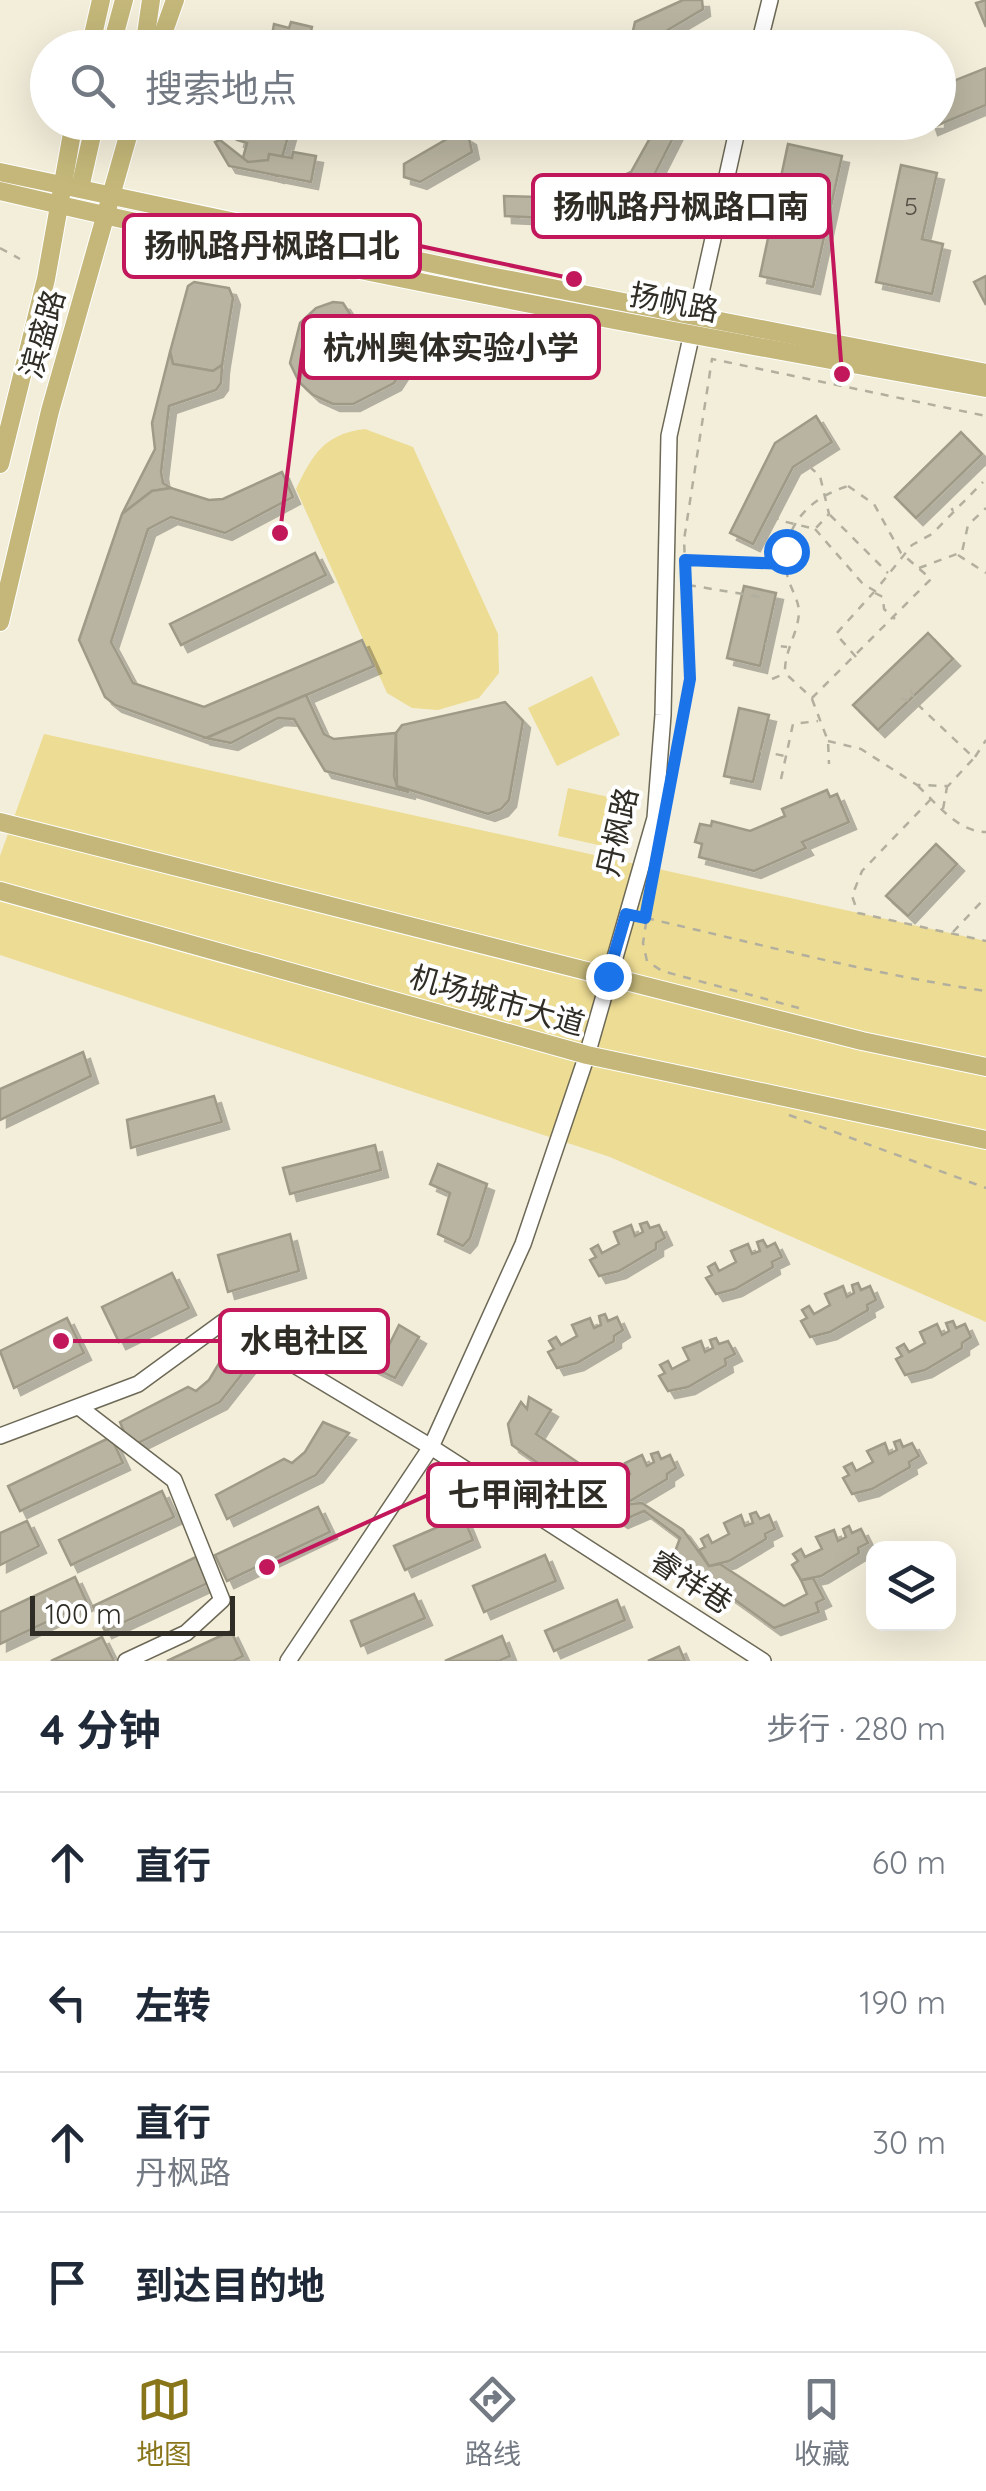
<!DOCTYPE html>
<html lang="zh">
<meta charset="utf-8">
<style>
:root{--surface:#fff;--page:#f6f6f7;--text:#1f2937;--muted:#747a83;--line:#e0e1e3;--accent:#89761a}
body{margin:0;font-family:Quicksand,"Noto Sans SC",sans-serif;background:var(--page);color:var(--text)}
.controls{position:absolute;right:30px;bottom:30px;display:grid;overflow:hidden;border-radius:20px;box-shadow:0 10px 40px #0002}
.controls button{width:90px;height:90px;display:grid;place-items:center;padding:0;border:0;border-bottom:2px solid var(--line);background:var(--surface);color:var(--text);font:50px sans-serif}
.scale{position:absolute;left:30px;bottom:25px;width:205px;box-sizing:border-box;padding-left:10px;border:5px solid #2f2d25;border-top:0;font-size:28px;line-height:35px;white-space:nowrap;color:#2f2d25;-webkit-text-stroke:8px #fff;paint-order:stroke}
.stop{position:absolute;width:30px;height:30px;margin:-22px;border:8px solid #1a73e8;border-radius:50%;background:#fff}
.stop.end{background:#1a73e8;border-color:#fff;box-shadow:0 2px 10px #0008}
.list{margin:0;padding:0;list-style:none}
h2{display:flex;justify-content:space-between;align-items:center;height:130px;margin:0;padding:0 40px;font-size:42px}
h2 small{font-size:32px;font-weight:400;color:var(--muted)}
.list li{display:grid;grid-template-columns:65px 1fr auto;gap:30px;align-items:center;box-sizing:border-box;height:140px;padding:0 40px;border-top:2px solid var(--line)}
.list b{display:block;font-size:38px;white-space:nowrap}
.list p{margin:0;font-size:32px;white-space:nowrap;color:var(--muted)}
.list em{font-size:32px;font-style:normal;color:var(--muted)}
.icon{flex:none;width:55px;height:55px;fill:none;stroke:currentColor;stroke-width:2;stroke-linecap:round;stroke-linejoin:round}
.map{position:relative;flex:none;width:986px;height:1661px;overflow:hidden}
.search{position:absolute;background:var(--surface);box-shadow:0 10px 40px #0002;left:30px;right:30px;top:30px;height:110px;display:flex;align-items:center;gap:25px;box-sizing:border-box;padding:0 35px;border-radius:55px;color:var(--muted);font-size:38px}
.sheet{height:690px;background:var(--surface)}
nav{display:flex;justify-content:space-around;align-items:center;box-sizing:border-box;height:140px;border-top:2px solid var(--line);background:var(--surface);font-size:28px;color:var(--muted)}
nav a{display:grid;justify-items:center;gap:5px}
nav .on{color:var(--accent)}
.map>svg:first-child{display:block}
.green{fill:#eddc94}
.building{fill:#b9b4a1;stroke:#9e9a87;stroke-width:2.5;filter:url(#shadow)}
.lines{fill:none;stroke-linecap:round;stroke-linejoin:round}
.minor-casing{stroke:#6d6957;stroke-width:18}
.major-casing{stroke:#fff;stroke-width:20}
.path{stroke:#b3af9f;stroke-width:2.5;stroke-dasharray:8 8;stroke-linecap:butt}
.minor{stroke:#fff;stroke-width:15}
.major{stroke:#c4b779;stroke-width:18}
.route{stroke:#1a73e8;stroke-width:12}
.labels{text-anchor:middle;stroke-width:8;stroke-linejoin:round;paint-order:stroke}
.number-label{font-size:25px;fill:#524f44}
.street-label{font-size:30px;fill:#2f2d25;stroke:#fff}
.leader{fill:none;stroke:#c2185b;stroke-width:4}
.callout-dot{fill:#c2185b;stroke:#fff;stroke-width:4}
.callout{fill:#fff;stroke:#c2185b;stroke-width:4}
.callout-label{font-size:32px;text-anchor:middle;font-weight:bold;fill:#2f2d25}
</style>
<div class="map">
<svg width="986" height="1661" viewBox="0 0 986 1661">
<defs>
<filter id="shadow"><feDropShadow dx="7" dy="7" stdDeviation="0" flood-color="#0004"/></filter>
</defs>
<rect width="100%" height="100%" fill="#f3eeda"/>
<g class="green">
<path d="M 365,429 L 413,447 L 498,634 L 499,673 L 479,698 L 438,710 L 412,708 L 387,693 L 296,489 C 313,453 325,434 365,429 Z"/>
<path d="M 592,676 L 620,735 L 557,766 L 528,708 Z"/>
<path d="M 44,734 L 986,941 L 986,1322 L 610,1157 L 0,955 L 0,856 Z"/>
<path d="M 568,788 L 627,801 L 616,849 L 558,836 Z"/>
</g>
<g class="building">
<path d="M 683,0 L 702,0 L 703,9 L 651,40 L 632,35 L 635,22 Z"/>
<path d="M 986,0 L 986,27 L 976,3 Z"/>
<path d="M 291,22 L 312,27 L 307,48 L 281,48 L 283,38 L 272,35 L 274,24 L 289,28 Z"/>
<path d="M 986,68 L 986,105 L 931,128 L 929,122 L 938,122 L 938,87 Z"/>
<path d="M 242,122 L 292,122 L 277,176 L 241,165 L 247,143 L 237,140 Z"/>
<path d="M 659,122 L 679,126 L 649,185 L 585,220 L 505,216 L 504,196 L 575,198 L 631,172 Z"/>
<path d="M 459,132 L 469,138 L 472,152 L 420,182 L 404,177 L 404,164 Z"/>
<path d="M 220,140 L 248,162 L 268,160 L 269,154 L 292,158 L 293,152 L 316,156 L 311,182 L 229,166 L 215,142 Z"/>
<path d="M 788,144 L 842,156 L 813,287 L 760,276 Z"/>
<path d="M 901,165 L 937,173 L 922,239 L 943,244 L 932,294 L 876,282 Z"/>
<path d="M 986,276 L 986,305 L 974,282 Z"/>
<path d="M 194,282 L 229,288 L 233,298 L 222,365 L 213,371 L 173,364 L 170,352 L 188,286 Z"/>
<path d="M 333,302 L 343,303 L 352,317 L 321,351 L 332,371 L 345,375 L 371,365 L 378,357 L 380,335 L 392,327 L 403,328 L 412,343 L 407,363 L 394,383 L 353,404 L 333,404 L 313,395 L 299,382 L 290,363 L 300,323 L 316,308 Z"/>
<path d="M 170,352 L 173,364 L 213,371 L 222,365 L 221,383 L 216,390 L 169,406 L 161,472 L 163,483 L 171,488 L 152,491 L 122,514 L 155,449 L 152,423 Z"/>
<path d="M 816,416 L 832,442 L 793,467 L 753,544 L 730,533 L 775,443 Z"/>
<path d="M 961,432 L 982,454 L 916,518 L 895,497 Z"/>
<path d="M 282,472 L 293,497 L 225,533 L 171,517 L 148,529 L 111,642 L 133,683 L 204,707 L 362,640 L 374,666 L 206,738 L 115,705 L 105,697 L 79,640 L 122,514 L 152,491 L 171,488 L 209,500 L 223,499 Z"/>
<path d="M 315,553 L 326,575 L 181,645 L 170,624 Z"/>
<path d="M 744,586 L 776,593 L 760,666 L 727,658 Z"/>
<path d="M 928,633 L 953,659 L 878,730 L 853,705 Z"/>
<path d="M 306,695 L 324,734 L 334,739 L 396,733 L 394,776 L 397,786 L 409,792 L 325,771 L 294,719 L 278,718 L 231,743 L 206,738 Z"/>
<path d="M 505,702 L 523,721 L 509,800 L 501,809 L 488,814 L 397,786 L 396,733 L 402,725 Z"/>
<path d="M 739,708 L 769,715 L 753,782 L 724,776 Z"/>
<path d="M 827,790 L 830,797 L 837,794 L 849,822 L 802,842 L 806,848 L 754,871 L 699,857 L 702,844 L 695,842 L 700,824 L 711,826 L 712,821 L 750,831 L 785,816 L 782,809 Z"/>
<path d="M 936,844 L 957,864 L 908,916 L 886,896 Z"/>
<path d="M 83,1052 L 91,1076 L 0,1120 L 0,1089 Z"/>
<path d="M 214,1096 L 222,1122 L 131,1148 L 127,1120 Z"/>
<path d="M 375,1145 L 381,1170 L 290,1194 L 283,1168 Z"/>
<path d="M 438,1164 L 487,1184 L 470,1238 L 463,1246 L 438,1234 L 450,1193 L 430,1184 Z"/>
<path d="M 647,1222 L 650,1228 L 659,1225 L 665,1238 L 656,1243 L 656,1249 L 619,1271 L 599,1276 L 590,1260 L 596,1257 L 591,1249 L 598,1245 L 602,1253 L 619,1244 L 614,1232 L 631,1225 L 635,1236 L 643,1232 L 640,1224 Z"/>
<path d="M 290,1234 L 299,1271 L 228,1292 L 218,1255 Z"/>
<path d="M 763,1240 L 767,1247 L 775,1243 L 782,1257 L 772,1262 L 773,1267 L 735,1289 L 716,1294 L 706,1278 L 712,1275 L 708,1267 L 715,1263 L 719,1271 L 736,1262 L 731,1251 L 748,1244 L 752,1254 L 760,1251 L 757,1242 Z"/>
<path d="M 172,1273 L 189,1308 L 119,1342 L 102,1307 Z"/>
<path d="M 858,1283 L 861,1290 L 870,1286 L 876,1300 L 867,1305 L 868,1310 L 830,1332 L 810,1337 L 801,1321 L 807,1318 L 802,1310 L 809,1306 L 814,1314 L 830,1305 L 825,1294 L 843,1286 L 847,1297 L 854,1293 L 852,1285 Z"/>
<path d="M 605,1314 L 608,1321 L 617,1317 L 623,1330 L 614,1336 L 614,1341 L 577,1363 L 557,1368 L 548,1352 L 554,1349 L 549,1341 L 556,1337 L 561,1345 L 577,1336 L 572,1325 L 590,1318 L 594,1328 L 601,1325 L 599,1316 Z"/>
<path d="M 67,1318 L 84,1353 L 14,1388 L 0,1351 Z"/>
<path d="M 953,1321 L 956,1328 L 965,1324 L 971,1337 L 962,1343 L 962,1348 L 925,1370 L 905,1375 L 896,1359 L 902,1356 L 897,1348 L 904,1344 L 909,1352 L 925,1343 L 920,1332 L 937,1324 L 942,1335 L 949,1331 L 946,1323 Z"/>
<path d="M 350,1325 L 388,1347 L 399,1325 L 419,1337 L 395,1378 L 346,1354 L 339,1343 Z"/>
<path d="M 716,1338 L 719,1344 L 728,1341 L 735,1354 L 725,1359 L 726,1365 L 688,1387 L 668,1391 L 659,1376 L 665,1373 L 660,1365 L 668,1361 L 672,1369 L 689,1360 L 683,1348 L 701,1341 L 705,1352 L 713,1348 L 710,1340 Z"/>
<path d="M 227,1350 L 253,1360 L 220,1402 L 130,1447 L 120,1422 L 188,1387 L 196,1391 L 209,1380 Z"/>
<path d="M 529,1397 L 551,1410 L 536,1434 L 602,1479 L 607,1487 L 601,1490 L 610,1506 L 642,1503 L 683,1530 L 709,1566 L 720,1564 L 784,1606 L 807,1594 L 801,1580 L 813,1578 L 824,1599 L 816,1603 L 819,1612 L 774,1628 L 681,1561 L 676,1549 L 680,1538 L 644,1511 L 621,1521 L 512,1445 L 508,1424 L 521,1402 L 527,1409 Z"/>
<path d="M 323,1422 L 349,1433 L 316,1475 L 227,1519 L 216,1495 L 284,1459 L 292,1463 L 305,1452 Z"/>
<path d="M 111,1437 L 123,1463 L 20,1511 L 8,1486 Z"/>
<path d="M 900,1440 L 903,1447 L 912,1443 L 919,1456 L 909,1462 L 910,1467 L 872,1489 L 852,1494 L 843,1478 L 849,1475 L 844,1467 L 852,1463 L 856,1471 L 873,1462 L 867,1451 L 885,1443 L 889,1454 L 897,1450 L 894,1442 Z"/>
<path d="M 658,1452 L 661,1459 L 670,1455 L 676,1468 L 667,1474 L 667,1479 L 630,1501 L 610,1506 L 601,1490 L 607,1487 L 602,1479 L 609,1475 L 614,1483 L 630,1474 L 625,1463 L 642,1455 L 647,1466 L 654,1462 L 651,1454 Z"/>
<path d="M 162,1491 L 174,1517 L 71,1565 L 59,1540 Z"/>
<path d="M 318,1507 L 330,1532 L 227,1581 L 215,1555 Z"/>
<path d="M 756,1512 L 760,1519 L 769,1515 L 775,1529 L 765,1534 L 766,1539 L 729,1561 L 709,1566 L 699,1550 L 705,1547 L 701,1539 L 708,1535 L 712,1543 L 729,1534 L 724,1523 L 741,1515 L 745,1526 L 753,1523 L 750,1514 Z"/>
<path d="M 463,1516 L 473,1540 L 405,1570 L 394,1546 Z"/>
<path d="M 27,1521 L 39,1546 L 0,1565 L 0,1533 Z"/>
<path d="M 849,1526 L 852,1533 L 861,1529 L 868,1543 L 858,1548 L 859,1553 L 821,1576 L 801,1580 L 792,1565 L 798,1561 L 793,1554 L 801,1549 L 805,1557 L 822,1549 L 816,1537 L 834,1530 L 838,1541 L 846,1537 L 843,1529 Z"/>
<path d="M 545,1555 L 556,1581 L 484,1612 L 473,1586 Z"/>
<path d="M 196,1557 L 208,1583 L 105,1631 L 93,1606 Z"/>
<path d="M 75,1577 L 87,1603 L 0,1644 L 0,1612 Z"/>
<path d="M 414,1594 L 425,1618 L 361,1646 L 351,1621 Z"/>
<path d="M 617,1600 L 625,1620 L 554,1651 L 545,1631 Z"/>
<path d="M 231,1631 L 243,1656 L 233,1661 L 167,1661 Z"/>
<path d="M 502,1636 L 510,1656 L 499,1661 L 445,1661 Z"/>
<path d="M 102,1637 L 114,1661 L 51,1661 Z"/>
<path d="M 679,1647 L 685,1661 L 648,1661 Z"/>
</g>
<g class="lines">
<g class="minor-casing">
<g id="minor">
<path d="M 758,48 L 770,0"/>
<path d="M 79,1407 L 174,1480 L 222,1600 L 186,1633 L 126,1661"/>
<path d="M 0,1436 L 138,1384 L 223,1322 L 431,1447 L 763,1661"/>
<path d="M 288,1661 L 431,1447 L 523,1244 L 587,1055 L 655,818 L 663,715 L 669,436 L 739,122"/>
</g>
</g>
<g class="major-casing">
<g id="major">
<path d="M 90,48 L 101,0"/>
<path d="M 111,48 L 124,0"/>
<path d="M 144,48 L 151,0"/>
<path d="M 158,48 L 175,0"/>
<path d="M 0,172 L 490,276 L 986,373"/>
<path d="M 80,188 L 95,122"/>
<path d="M 0,191 C 326,268 656,329 986,388"/>
<path d="M 0,464 L 46,279 L 74,122"/>
<path d="M 0,622 L 50,411 L 132,122"/>
<path d="M 0,822 L 862,1041 L 986,1067"/>
<path d="M 0,891 L 587,1055 L 986,1140"/>
</g>
</g>
<g class="path">
<path d="M 0,248 L 20,259"/>
<path d="M 848,486 L 874,504 L 901,553 L 931,579 L 812,698 L 785,673 C 784,651 798,634 799,612 C 799,600 789,586 787,574 C 779,529 808,498 848,486 Z"/>
<path d="M 944,494 L 953,511"/>
<path d="M 774,513 L 778,520 L 815,529 L 829,514 L 820,476 L 811,468"/>
<path d="M 830,515 L 888,573"/>
<path d="M 815,529 L 863,584 L 875,591 L 912,545 L 932,534 L 983,482"/>
<path d="M 958,555 L 986,573"/>
<path d="M 686,559 L 783,564"/>
<path d="M 919,568 L 962,552 L 968,525 L 986,508"/>
<path d="M 688,585 L 767,598"/>
<path d="M 875,593 L 883,597 L 884,609 L 895,619"/>
<path d="M 765,644 L 787,647"/>
<path d="M 856,657 L 836,634 L 874,592"/>
<path d="M 772,679 L 784,674"/>
<path d="M 901,698 L 915,703"/>
<path d="M 812,699 L 828,741 L 829,764"/>
<path d="M 828,741 L 861,749 L 917,785 L 948,786 L 974,758 L 917,704 L 910,689"/>
<path d="M 760,751 L 785,756"/>
<path d="M 975,757 L 986,740"/>
<path d="M 675,759 L 690,679 L 684,540 L 712,359 L 986,416"/>
<path d="M 781,779 L 793,724 L 818,721"/>
<path d="M 918,786 C 938,805 958,832 986,832"/>
<path d="M 931,799 L 862,871 L 852,896 L 858,913 L 986,941"/>
<path d="M 943,809 L 947,787"/>
<path d="M 651,890 L 643,943 L 647,961 L 662,971 L 799,1008"/>
<path d="M 646,918 C 759,944 871,974 986,991"/>
<path d="M 953,932 L 986,897"/>
<path d="M 789,1115 L 986,1188"/>
</g>
<use href="#minor" class="minor"/>
<use href="#major" class="major"/>
</g>
<g class="lines">
<path class="route" d="M 608,976 L 626,914 L 645,918 L 690,679 L 685,560 L 786,564 L 786,551"/>
</g>
<g class="labels">
<g class="number-label">
<text x="911" y="215">5</text>
</g>
<g class="street-label">
<text transform="translate(674 303) rotate(11)" y="10">扬帆路</text>
<text transform="translate(43 334) rotate(-74)" y="10">滨盛路</text>
<text transform="translate(618 832) rotate(-77)" y="10">丹枫路</text>
<text transform="translate(497 1001) rotate(16)" y="10">机场城市大道</text>
<text transform="translate(691 1582) rotate(33)" y="10">睿祥巷</text>
</g>
</g>
<path class="leader" d="M842 374L829 206M574 279L420 246M280 533L303 347M61 1341L220 1341M267 1567L428 1495"/>
<g class="callout-dot">
<circle cx="842" cy="374" r="10"/>
<circle cx="574" cy="279" r="10"/>
<circle cx="280" cy="533" r="10"/>
<circle cx="61" cy="1341" r="10"/>
<circle cx="267" cy="1567" r="10"/>
</g>
<g class="callout">
<rect x="533" y="175" width="296" height="62" rx="10"/>
<rect x="124" y="215" width="296" height="62" rx="10"/>
<rect x="303" y="316" width="296" height="62" rx="10"/>
<rect x="220" y="1310" width="168" height="62" rx="10"/>
<rect x="428" y="1464" width="200" height="62" rx="10"/>
</g>
<g class="callout-label">
<text x="681" y="218">扬帆路丹枫路口南</text>
<text x="272" y="257">扬帆路丹枫路口北</text>
<text x="451" y="359">杭州奥体实验小学</text>
<text x="304" y="1352">水电社区</text>
<text x="528" y="1506">七甲闸社区</text>
</g>
</svg>
<div class="controls">
<button><svg class="icon" aria-label="layers" viewBox="0 0 24 24"><path d="M12 4l9 5-9 5-9-5zM3 14l9 5 9-5"/></svg></button>
</div>
<div class="scale">100 m</div>
<div class="stop" style="left:786px;top:551px"></div>
<div class="stop end" style="left:608px;top:976px"></div>
<div class="search"><svg class="icon" aria-label="search" viewBox="0 0 24 24"><circle cx="10" cy="10" r="6"/><path d="M15 15l6 6"/></svg>搜索地点</div>
</div>
<section class="sheet">
<h2>4 分钟<small>步行 · 280 m</small></h2>
<ul class="list">
<li><svg class="icon" aria-label="ahead" viewBox="0 0 24 24"><path d="M12 20V5M6 11l6-6 6 6"/></svg><div><b>直行</b></div><em>60 m</em></li>
<li><svg class="icon" aria-label="left" viewBox="0 0 24 24"><path d="M17 20v-9H6M10 6l-5 5 5 5"/></svg><div><b>左转</b></div><em>190 m</em></li>
<li><svg class="icon" aria-label="ahead" viewBox="0 0 24 24"><path d="M12 20V5M6 11l6-6 6 6"/></svg><div><b>直行</b><p>丹枫路</p></div><em>30 m</em></li>
<li><svg class="icon" aria-label="arrive" viewBox="0 0 24 24"><path d="M6 21V4h12l-3 4 3 4H6"/></svg><div><b>到达目的地</b></div></li>
</ul>
</section>
<nav>
<a class="on"><svg class="icon" aria-label="map" viewBox="0 0 24 24"><path d="M3 6l6-2 6 2 6-2v14l-6 2-6-2-6 2zM9 4v14M15 6v14"/></svg>地图</a>
<a><svg class="icon" aria-label="directions" viewBox="0 0 24 24"><path d="M12 3l9 9-9 9-9-9zM9 14v-3h6M13 9l2 2-2 2"/></svg>路线</a>
<a><svg class="icon" aria-label="saved" viewBox="0 0 24 24"><path d="M7 4h10v16l-5-4-5 4z"/></svg>收藏</a>
</nav>
